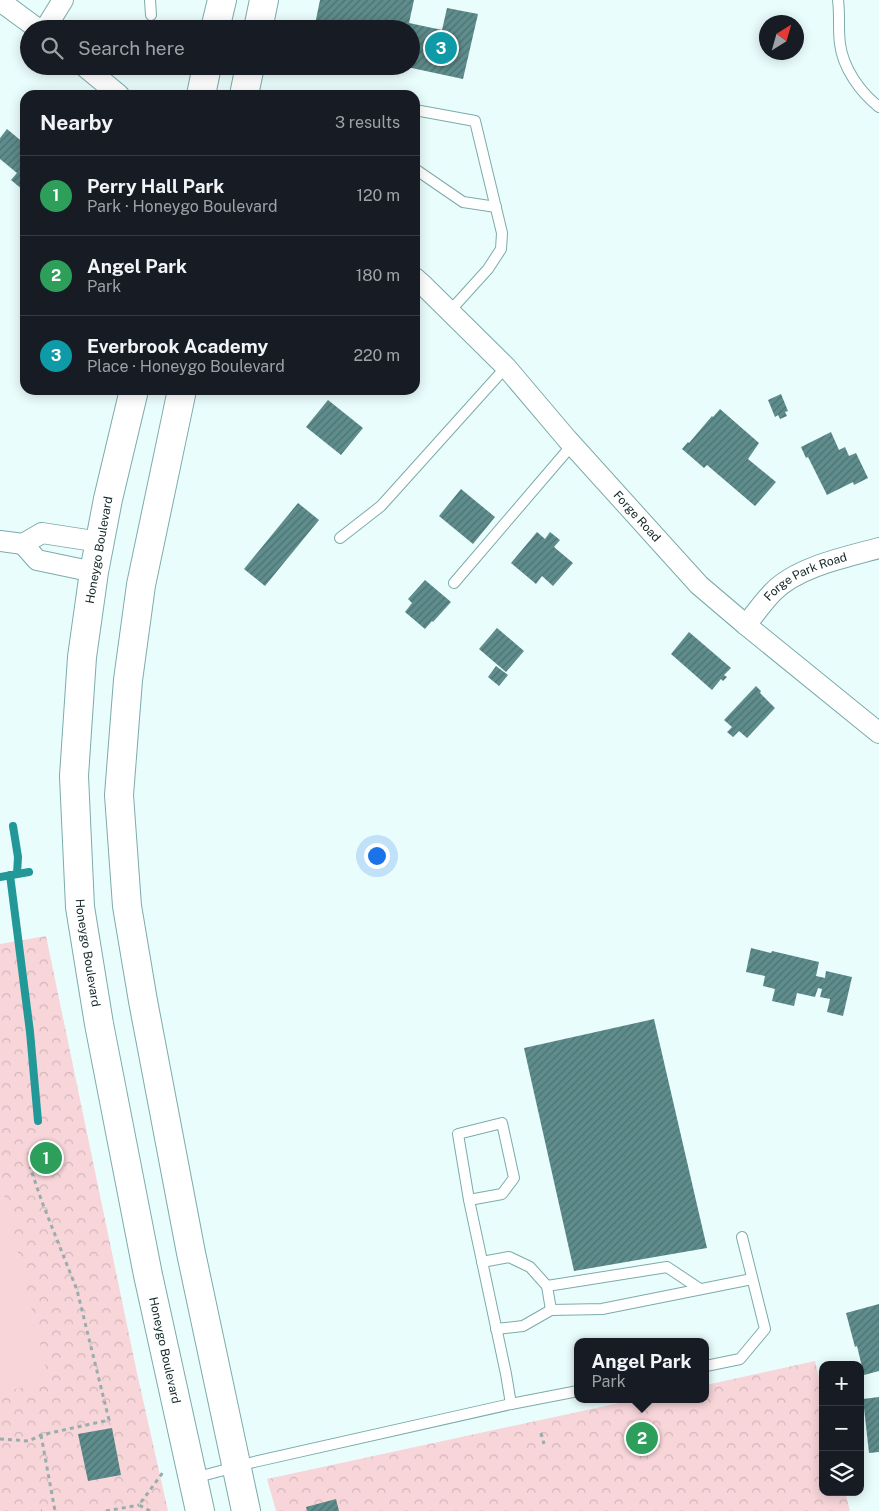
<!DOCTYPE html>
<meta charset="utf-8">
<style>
:root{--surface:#171b24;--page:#20242c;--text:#f1f3f6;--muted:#9ea1a6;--line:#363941;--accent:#db2777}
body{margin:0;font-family:"Public Sans",sans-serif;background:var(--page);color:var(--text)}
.controls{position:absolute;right:15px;bottom:15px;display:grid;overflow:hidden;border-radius:10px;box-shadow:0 2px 12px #0003}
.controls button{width:45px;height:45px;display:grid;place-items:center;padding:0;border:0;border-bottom:1px solid var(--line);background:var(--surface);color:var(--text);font:25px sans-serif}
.compass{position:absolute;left:759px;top:15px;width:45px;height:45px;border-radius:50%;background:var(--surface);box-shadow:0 2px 12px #0003;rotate:37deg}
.you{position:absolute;left:376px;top:855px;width:18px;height:18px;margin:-12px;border:4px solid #fff;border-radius:50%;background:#1a73e8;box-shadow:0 0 0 8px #1a73e833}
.badge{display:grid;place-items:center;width:32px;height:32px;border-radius:50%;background:var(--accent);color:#fff;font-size:16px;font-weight:700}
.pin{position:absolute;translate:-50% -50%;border:2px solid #fff;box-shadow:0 1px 5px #0006}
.popup{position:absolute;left:574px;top:1338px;width:135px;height:65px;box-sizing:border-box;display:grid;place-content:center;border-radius:10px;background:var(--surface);filter:drop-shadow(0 1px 4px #0005);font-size:16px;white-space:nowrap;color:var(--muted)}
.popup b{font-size:19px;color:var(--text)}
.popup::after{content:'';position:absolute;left:50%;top:100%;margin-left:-10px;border:10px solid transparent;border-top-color:var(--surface)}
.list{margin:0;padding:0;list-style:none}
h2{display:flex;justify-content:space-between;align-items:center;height:65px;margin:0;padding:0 20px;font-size:21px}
h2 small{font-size:16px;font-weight:400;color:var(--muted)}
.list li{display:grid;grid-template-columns:32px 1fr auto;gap:15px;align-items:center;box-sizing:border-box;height:80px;padding:0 20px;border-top:1px solid var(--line)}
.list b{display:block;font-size:19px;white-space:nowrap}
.list p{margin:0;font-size:16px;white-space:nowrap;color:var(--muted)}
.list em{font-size:16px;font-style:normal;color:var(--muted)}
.icon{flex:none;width:28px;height:28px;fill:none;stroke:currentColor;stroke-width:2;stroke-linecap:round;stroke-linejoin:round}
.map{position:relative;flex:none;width:879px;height:1511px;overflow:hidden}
.search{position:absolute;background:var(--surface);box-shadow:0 2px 12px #0003;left:20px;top:20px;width:400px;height:55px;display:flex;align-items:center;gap:12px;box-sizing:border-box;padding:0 18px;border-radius:28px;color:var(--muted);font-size:19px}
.panel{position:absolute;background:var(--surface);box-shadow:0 2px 12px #0003;left:20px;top:90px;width:400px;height:305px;border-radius:15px}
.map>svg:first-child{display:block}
.park{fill:url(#park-crowns)}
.garden{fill:#f7d5d9}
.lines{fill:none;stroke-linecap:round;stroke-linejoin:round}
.stream{stroke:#229898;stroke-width:8}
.building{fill:url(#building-hatch)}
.lane-casing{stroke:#7cabaa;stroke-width:12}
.street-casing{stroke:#7cabaa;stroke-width:22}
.secondary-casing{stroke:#7cabaa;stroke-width:30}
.path{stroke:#9aadad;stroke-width:3;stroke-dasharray:4 4;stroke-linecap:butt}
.lane{stroke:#fff;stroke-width:10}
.street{stroke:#fff;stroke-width:20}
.secondary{stroke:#fff;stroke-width:28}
.labels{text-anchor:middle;stroke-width:5;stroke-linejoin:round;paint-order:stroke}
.street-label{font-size:12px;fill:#132626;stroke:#fff}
</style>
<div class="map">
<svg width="879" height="1511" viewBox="0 0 879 1511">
<defs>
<pattern id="park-crowns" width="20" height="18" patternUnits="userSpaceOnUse" patternTransform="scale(1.25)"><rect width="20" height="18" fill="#f7d5d9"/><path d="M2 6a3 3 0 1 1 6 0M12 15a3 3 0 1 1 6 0" fill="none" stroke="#d3b7ba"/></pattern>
<pattern id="building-hatch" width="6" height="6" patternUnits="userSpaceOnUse" patternTransform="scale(1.25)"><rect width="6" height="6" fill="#5f8c8c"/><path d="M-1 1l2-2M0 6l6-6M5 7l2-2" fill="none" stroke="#4d7272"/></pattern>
</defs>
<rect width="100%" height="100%" fill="#eafdfd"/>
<g class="park">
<path d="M 46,936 L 137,1373 L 168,1511 L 0,1511 L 0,944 Z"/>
<path d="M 815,1361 L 823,1396 L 823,1492 L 845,1492 L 850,1511 L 276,1511 L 267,1479 L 638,1399 L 706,1399 L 706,1385 Z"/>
</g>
<path class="garden" d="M 0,1178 L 49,1381 L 0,1393 Z"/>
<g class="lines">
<g class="stream">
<path d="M 13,826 L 18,857 L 17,874"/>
<path d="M 10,875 L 30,1032 L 38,1121"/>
<path d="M 0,877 L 29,872"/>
</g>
</g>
<g class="building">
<path d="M 320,0 L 414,0 L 409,23 L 442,30 L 447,8 L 478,14 L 463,79 L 407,67 L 411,66 L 411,29 L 314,29 Z"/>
<path d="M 7,129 L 25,144 L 25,146 L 21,150 L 25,154 L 25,188 L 23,190 L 11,180 L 17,173 L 0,159 L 0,138 Z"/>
<path d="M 781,394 L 788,411 L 785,412 L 787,416 L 780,419 L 778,415 L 775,417 L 768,400 Z"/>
<path d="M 328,400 L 363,428 L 341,455 L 306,427 Z"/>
<path d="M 720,409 L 759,443 L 748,459 L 776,482 L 755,506 L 707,465 L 704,468 L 682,449 L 688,442 L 689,443 L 712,416 L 713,417 Z"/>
<path d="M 831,432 L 839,450 L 845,447 L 849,456 L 856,453 L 868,478 L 854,485 L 853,482 L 827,495 L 808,457 L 806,458 L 801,447 Z"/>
<path d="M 461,489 L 495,517 L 473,544 L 439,516 Z"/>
<path d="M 298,503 L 319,520 L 265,586 L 244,569 Z"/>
<path d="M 537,532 L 545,539 L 550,532 L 560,540 L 554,547 L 573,563 L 553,586 L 542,576 L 536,584 L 511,563 Z"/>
<path d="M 425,580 L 451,602 L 433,622 L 432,621 L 425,629 L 405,612 L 412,603 L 408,599 Z"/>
<path d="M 497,628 L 524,651 L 506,672 L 479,649 Z"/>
<path d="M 689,632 L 731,668 L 724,675 L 727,677 L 723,681 L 721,679 L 712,690 L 671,654 Z"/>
<path d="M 496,666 L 508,675 L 499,686 L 488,677 Z"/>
<path d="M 756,686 L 761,691 L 760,693 L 775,708 L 747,738 L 739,731 L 733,737 L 727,732 L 732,727 L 724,720 Z"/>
<path d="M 751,948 L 771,953 L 772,951 L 819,962 L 816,976 L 825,978 L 826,971 L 852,977 L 843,1016 L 827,1012 L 830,999 L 820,997 L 822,989 L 818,988 L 815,997 L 797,993 L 794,1006 L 772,1001 L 775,989 L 763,986 L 765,976 L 746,972 Z"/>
<path d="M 654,1019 L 707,1248 L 574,1271 L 524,1048 Z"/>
<path d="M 879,1304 L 879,1371 L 864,1375 L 857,1346 L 855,1347 L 846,1313 Z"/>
<path d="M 879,1397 L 879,1452 L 869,1453 L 863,1399 Z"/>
<path d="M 112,1428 L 121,1475 L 88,1481 L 78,1434 Z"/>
<path d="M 336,1499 L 339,1511 L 307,1511 L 306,1507 Z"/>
</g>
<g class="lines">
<g class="lane-casing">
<g id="lane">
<path d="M 150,0 L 151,15"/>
<path d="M 838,0 C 840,15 838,29 840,44 C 843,68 860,92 879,107"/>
<path d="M 415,110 L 475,121 L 502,233 L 501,249 L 488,269 L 450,311"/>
<path d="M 415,169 L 463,202 L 496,207"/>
<path d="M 340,538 L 381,506 L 506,367"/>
<path d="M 454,583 L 572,445"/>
<path d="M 469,1200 L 502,1194 L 514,1178 L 502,1123 L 458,1134 L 469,1200 L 506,1374 L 511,1404"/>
<path d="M 482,1262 L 509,1257 L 530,1267 L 547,1286 L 551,1310"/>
<path d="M 547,1286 L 667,1267 L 700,1289"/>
<path d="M 496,1329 L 523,1326 L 551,1310 L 602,1309 L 752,1279"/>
<path d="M 706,1366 L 740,1359 L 765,1329 L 742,1237"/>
<path d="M 194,1478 L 254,1462 L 511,1404 L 578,1391"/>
</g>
</g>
<g class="street-casing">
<g id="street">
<path d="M 0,1 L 38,29"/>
<path d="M 45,29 L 63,0"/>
<path d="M 84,66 L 119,95"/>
<path id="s1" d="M 415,278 L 424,286 L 506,367 L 567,439 L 699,585 L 746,625 L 879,733"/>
<path d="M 0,541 L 23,544 L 42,533 L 100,542"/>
<path d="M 23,544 L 37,560 L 94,572"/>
<path id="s2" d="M 746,625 C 755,614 763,602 773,592 C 797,567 846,557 879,548"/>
</g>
</g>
<g class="secondary-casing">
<g id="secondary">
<path d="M 215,29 L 222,0"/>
<path d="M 258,29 L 264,0"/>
<path d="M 201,95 L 207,66"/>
<path d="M 244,95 L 250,66"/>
<path id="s3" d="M 134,390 L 108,499 L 94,572 L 82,657 L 74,776 L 80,907 L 99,1024 L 148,1275 L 200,1511"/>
<path d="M 182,390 L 141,585 L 128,680 L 119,795 L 127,906 L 143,1001 L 191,1253 L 246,1511"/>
</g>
</g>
<g class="path">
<path d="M 541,1433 L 544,1444"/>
<path d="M 41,1435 L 55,1511"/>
<path d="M 0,1439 L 29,1441 L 41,1435 L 109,1420 L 77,1290 L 42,1202 L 30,1167"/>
<path d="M 41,1511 L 42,1511"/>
<path d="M 106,1511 L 139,1505"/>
<path d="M 150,1511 L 139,1505 L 164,1471"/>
</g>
<use href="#lane" class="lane"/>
<use href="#street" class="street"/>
<use href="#secondary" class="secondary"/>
</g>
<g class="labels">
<g class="street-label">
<text dy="4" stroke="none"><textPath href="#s1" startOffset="326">Forge Road</textPath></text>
<text transform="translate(99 550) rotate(-80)" y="4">Honeygo Boulevard</text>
<text dy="4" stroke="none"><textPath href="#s2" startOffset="79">Forge Park Road</textPath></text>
<text dy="4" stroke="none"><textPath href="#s3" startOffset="569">Honeygo Boulevard</textPath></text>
<text dy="4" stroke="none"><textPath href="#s3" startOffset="974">Honeygo Boulevard</textPath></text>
</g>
</g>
</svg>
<div class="controls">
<button>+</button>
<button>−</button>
<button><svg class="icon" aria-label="layers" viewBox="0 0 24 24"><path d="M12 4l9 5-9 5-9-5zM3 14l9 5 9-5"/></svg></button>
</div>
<svg class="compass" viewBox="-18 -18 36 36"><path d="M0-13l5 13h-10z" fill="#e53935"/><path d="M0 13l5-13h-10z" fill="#9ea1a6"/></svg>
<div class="you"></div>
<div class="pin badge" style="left:46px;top:1158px;background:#2e9e5b">1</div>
<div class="pin badge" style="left:642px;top:1438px;background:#2e9e5b">2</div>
<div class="popup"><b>Angel Park</b>Park</div>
<div class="pin badge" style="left:441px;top:48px;background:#0f9aa8">3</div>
<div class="search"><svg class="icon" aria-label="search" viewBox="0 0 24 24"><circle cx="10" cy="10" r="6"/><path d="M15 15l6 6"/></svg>Search here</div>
<section class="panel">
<h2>Nearby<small>3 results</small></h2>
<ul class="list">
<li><span class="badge" style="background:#2e9e5b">1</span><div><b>Perry Hall Park</b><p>Park · Honeygo Boulevard</p></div><em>120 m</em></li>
<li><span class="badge" style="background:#2e9e5b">2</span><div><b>Angel Park</b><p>Park</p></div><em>180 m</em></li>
<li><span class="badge" style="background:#0f9aa8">3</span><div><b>Everbrook Academy</b><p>Place · Honeygo Boulevard</p></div><em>220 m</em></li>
</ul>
</section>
</div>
